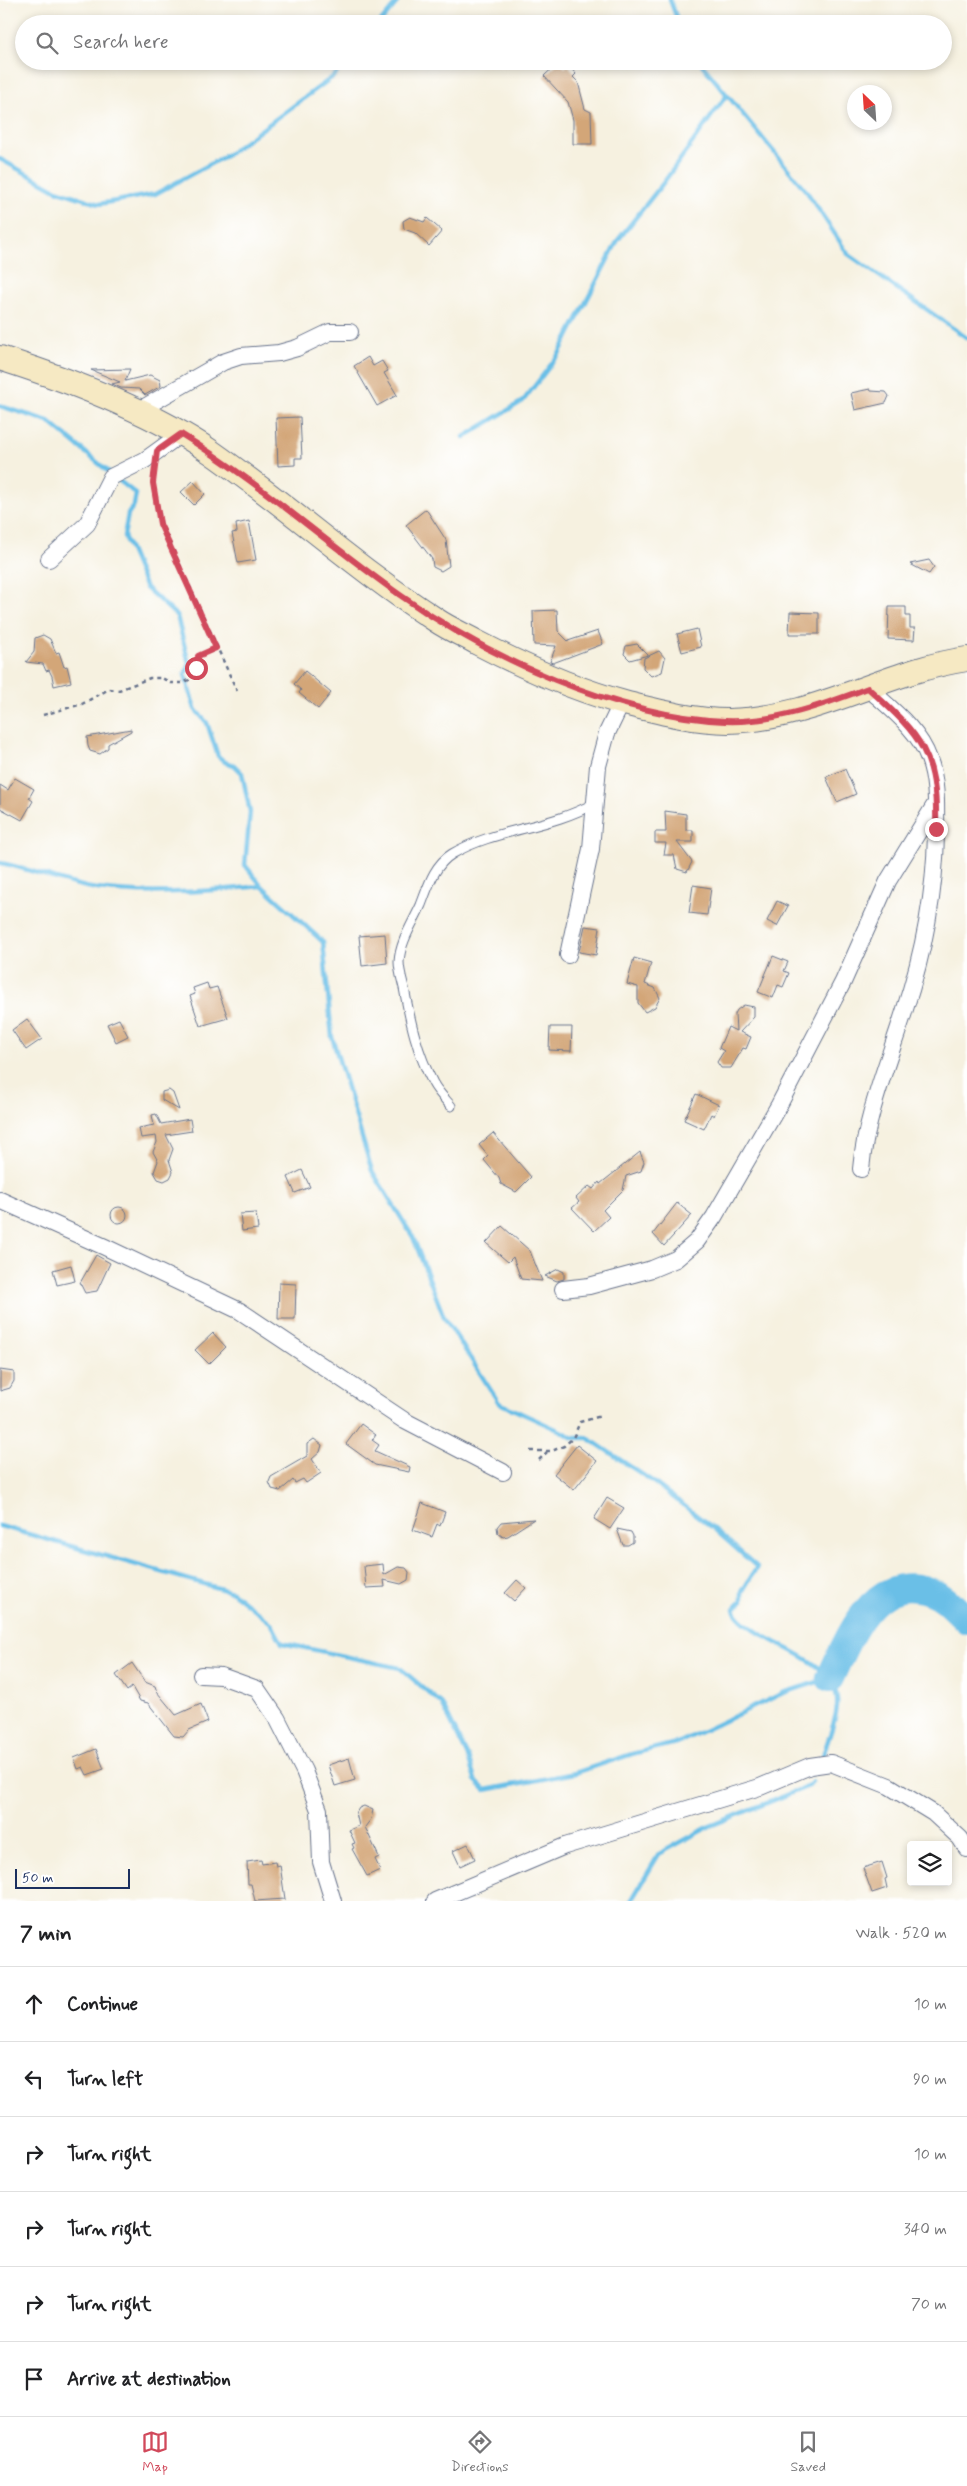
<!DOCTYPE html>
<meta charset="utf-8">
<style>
:root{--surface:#fff;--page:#f2f2f2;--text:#202124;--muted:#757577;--line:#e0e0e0;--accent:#d1495b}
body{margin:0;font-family:Mynerve,sans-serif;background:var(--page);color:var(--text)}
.controls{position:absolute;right:15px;bottom:15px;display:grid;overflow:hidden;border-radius:5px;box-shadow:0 2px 8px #0003}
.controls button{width:45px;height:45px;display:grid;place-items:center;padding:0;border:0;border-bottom:1px solid var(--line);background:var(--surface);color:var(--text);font:25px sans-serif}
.compass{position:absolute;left:847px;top:85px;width:45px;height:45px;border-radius:50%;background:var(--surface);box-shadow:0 2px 8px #0003;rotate:335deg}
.scale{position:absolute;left:15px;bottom:12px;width:115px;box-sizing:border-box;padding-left:5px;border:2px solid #1b2f5e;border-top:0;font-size:14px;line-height:18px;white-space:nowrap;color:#1b2f5e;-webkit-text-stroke:4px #fff;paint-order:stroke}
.stop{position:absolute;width:15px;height:15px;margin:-11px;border:4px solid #d1495b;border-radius:50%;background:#fff}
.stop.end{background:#d1495b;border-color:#fff;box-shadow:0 1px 5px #0008}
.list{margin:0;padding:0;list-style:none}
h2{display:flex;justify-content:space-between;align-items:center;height:65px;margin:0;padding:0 20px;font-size:21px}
h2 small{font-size:16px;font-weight:400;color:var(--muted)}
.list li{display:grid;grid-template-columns:32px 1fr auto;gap:15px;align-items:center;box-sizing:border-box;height:75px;padding:0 20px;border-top:1px solid var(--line)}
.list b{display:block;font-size:19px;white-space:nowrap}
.list em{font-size:16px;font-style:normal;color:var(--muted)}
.icon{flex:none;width:28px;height:28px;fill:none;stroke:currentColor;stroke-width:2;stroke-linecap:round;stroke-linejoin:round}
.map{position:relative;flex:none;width:967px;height:1901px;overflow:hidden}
.search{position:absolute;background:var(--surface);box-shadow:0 2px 8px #0003;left:15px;right:15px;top:15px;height:55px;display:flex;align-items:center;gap:12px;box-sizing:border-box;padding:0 18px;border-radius:28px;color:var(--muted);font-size:19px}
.sheet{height:515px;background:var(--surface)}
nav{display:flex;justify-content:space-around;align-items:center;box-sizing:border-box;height:70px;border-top:1px solid var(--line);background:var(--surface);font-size:14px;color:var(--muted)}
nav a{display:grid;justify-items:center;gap:2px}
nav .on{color:var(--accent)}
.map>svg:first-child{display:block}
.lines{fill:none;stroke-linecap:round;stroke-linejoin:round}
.stream{stroke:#6abfe7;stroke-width:4.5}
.river{stroke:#6abfe7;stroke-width:28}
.building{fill:#d3a678}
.lane-casing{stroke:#68738c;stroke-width:11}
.street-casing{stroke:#68738c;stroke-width:18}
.secondary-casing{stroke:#68738c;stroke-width:26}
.path{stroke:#68738c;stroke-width:2.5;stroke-dasharray:4 4;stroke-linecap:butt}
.lane{stroke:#fff;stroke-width:9}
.street{stroke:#fff;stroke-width:16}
.secondary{stroke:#f6e9c3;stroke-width:24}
.route{stroke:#d1495b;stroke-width:6}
</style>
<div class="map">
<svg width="967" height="1901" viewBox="0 0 967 1901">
<rect width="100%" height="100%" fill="#fff"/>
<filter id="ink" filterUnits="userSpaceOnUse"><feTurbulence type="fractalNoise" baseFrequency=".02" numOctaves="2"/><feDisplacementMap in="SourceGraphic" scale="10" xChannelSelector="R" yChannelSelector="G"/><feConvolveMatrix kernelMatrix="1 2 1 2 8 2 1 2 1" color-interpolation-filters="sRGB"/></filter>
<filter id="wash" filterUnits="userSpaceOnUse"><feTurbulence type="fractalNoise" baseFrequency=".0096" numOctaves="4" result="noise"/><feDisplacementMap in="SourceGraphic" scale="20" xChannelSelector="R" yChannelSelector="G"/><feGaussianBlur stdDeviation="1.12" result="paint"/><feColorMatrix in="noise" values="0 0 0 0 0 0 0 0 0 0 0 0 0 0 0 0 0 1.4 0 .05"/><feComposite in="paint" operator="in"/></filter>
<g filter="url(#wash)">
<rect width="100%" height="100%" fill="#f6f1e0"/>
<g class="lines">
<g class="stream">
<path d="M 670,0 L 679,24"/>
<path d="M 379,24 L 399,0"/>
<path d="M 699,61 L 807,192 L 848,254 L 967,338"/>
<path d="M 0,159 L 56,190 L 99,204 L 155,194 L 227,155 L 334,76 L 347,61"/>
<path d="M 0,406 L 48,421 L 110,473"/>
<path d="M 464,437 L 523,401 L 559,354 L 618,240 L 664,182 L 726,96"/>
<path d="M 117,479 L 136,494 L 134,505 L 128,514 L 124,536 L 146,588 L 177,616 L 189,664 L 185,675 L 187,683 L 195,709 L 207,723 L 218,756 L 225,762 L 234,765 L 242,773 L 250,812 L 245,865 L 262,886 L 323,942 L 332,1037 L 372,1171 L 413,1237 L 444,1317 L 499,1403 L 565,1433 L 573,1438 L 588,1438 L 652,1481 L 713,1528 L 757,1567 L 742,1592 L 742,1601 L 734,1609 C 737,1618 747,1624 755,1630 C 783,1651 841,1663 837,1707 C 835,1724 828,1739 823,1755"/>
<path d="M 0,863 C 33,869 63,884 97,889 C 152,896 207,891 262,886"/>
<path d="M 0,1526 L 232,1592 L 271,1623 L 282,1643 L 400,1668 L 442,1704 L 468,1757 L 475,1780 L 485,1790 L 575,1773 L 632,1754 L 680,1742 L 783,1693 L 830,1678"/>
<path d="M 631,1901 L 659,1854 L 710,1826 L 809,1786 L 812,1782"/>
</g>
<path class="river" d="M 830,1678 C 850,1634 877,1564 938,1595 C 949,1600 958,1612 967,1620"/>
</g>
<g id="blocks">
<g class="building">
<path d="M 559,62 L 565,68 L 568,65 L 576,74 L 573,77 L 578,82 L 585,109 L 591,112 L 592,144 L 573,144 L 573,120 L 568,102 L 544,76 Z"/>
<path d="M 410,217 L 424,222 L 427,218 L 442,231 L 429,246 L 415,233 L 404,229 L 403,221 Z"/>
<path d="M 368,357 L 373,366 L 382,361 L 388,371 L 384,373 L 397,395 L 377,406 L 354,366 Z"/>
<path d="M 130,369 L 125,381 L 150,375 L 160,380 L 161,386 L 145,395 L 139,389 L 121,388 L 112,384 L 120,382 L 91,370 Z"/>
<path d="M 870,389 L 871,391 L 886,392 L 889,396 L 886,403 L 855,410 L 851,393 Z"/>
<path d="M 300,417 L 302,458 L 295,458 L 295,465 L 278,466 L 276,418 Z"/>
<path d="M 193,481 L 205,494 L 194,505 L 181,492 Z"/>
<path d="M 426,509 L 446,540 L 449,566 L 441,571 L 433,567 L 432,559 L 406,525 Z"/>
<path d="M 249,521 L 256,560 L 238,563 L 232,533 L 237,532 L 236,524 Z"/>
<path d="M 929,560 L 934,567 L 929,574 L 910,564 Z"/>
<path d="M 889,607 L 906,607 L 906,616 L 910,616 L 910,628 L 915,628 L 914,640 L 888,639 Z"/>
<path d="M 557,610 L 558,631 L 568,641 L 598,631 L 603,644 L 553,663 L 550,662 L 556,646 L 534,645 L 533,611 Z"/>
<path d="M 790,612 L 819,613 L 819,634 L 789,634 Z"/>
<path d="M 697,629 L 701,647 L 682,652 L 677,634 Z"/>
<path d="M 43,635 L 50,639 L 56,653 L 59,652 L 64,667 L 67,666 L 71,682 L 54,686 L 52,676 L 49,670 L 46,671 L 43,664 L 26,662 L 34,652 L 35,638 Z"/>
<path d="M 637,644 L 648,655 L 630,660 L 624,654 L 626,646 Z"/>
<path d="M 659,651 L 665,658 L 662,672 L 651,676 L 643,668 L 644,658 Z"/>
<path d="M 305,671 L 331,693 L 318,709 L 299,693 L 301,690 L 294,684 Z"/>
<path d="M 131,729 L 131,731 L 108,744 L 108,748 L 100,754 L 90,751 L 88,746 L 87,737 Z"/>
<path d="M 845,769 L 856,794 L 837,802 L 826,777 Z"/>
<path d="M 15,778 L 34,789 L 29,798 L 33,801 L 22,820 L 0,808 L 0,785 L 8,790 Z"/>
<path d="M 665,811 L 686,814 L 686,830 L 693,830 L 693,842 L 677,842 L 692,862 L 687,872 L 677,869 L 674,855 L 664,855 L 666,843 L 655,843 L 655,832 L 666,832 Z"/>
<path d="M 693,885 L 711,888 L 707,915 L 689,913 Z"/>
<path d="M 777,901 L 788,906 L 777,926 L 767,921 Z"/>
<path d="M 585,926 L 600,928 L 596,955 L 579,952 Z"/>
<path d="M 385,934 L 387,963 L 362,966 L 359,936 Z"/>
<path d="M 773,956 L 788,962 L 784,971 L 789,973 L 783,987 L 778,985 L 773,998 L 758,992 Z"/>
<path d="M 634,958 L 651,963 L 645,984 L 655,988 L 660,998 L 655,1007 L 645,1012 L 638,1003 L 638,987 L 627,984 Z"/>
<path d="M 207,983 L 209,989 L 217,987 L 228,1018 L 200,1026 L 190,996 L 195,994 L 193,988 Z"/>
<path d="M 744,1005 L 754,1007 L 754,1017 L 740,1032 L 751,1037 L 746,1049 L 743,1048 L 731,1068 L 721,1068 L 717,1062 L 724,1051 L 719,1048 L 728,1027 L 736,1031 L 735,1014 L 737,1010 Z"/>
<path d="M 27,1019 L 42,1039 L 26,1050 L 12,1030 Z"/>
<path d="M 119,1019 L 128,1036 L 116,1042 L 107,1024 Z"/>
<path d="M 550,1027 L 572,1027 L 571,1051 L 549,1050 Z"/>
<path d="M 169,1090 L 173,1093 L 179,1110 L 162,1100 L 162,1092 Z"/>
<path d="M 696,1094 L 719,1105 L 714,1116 L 711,1114 L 704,1129 L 684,1120 Z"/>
<path d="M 156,1114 L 161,1124 L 190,1119 L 192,1131 L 166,1135 L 173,1149 L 169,1160 L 173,1172 L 170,1178 L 164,1181 L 158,1179 L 154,1172 L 158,1161 L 153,1152 L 157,1142 L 156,1136 L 141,1138 L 139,1128 L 154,1125 L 152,1115 Z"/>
<path d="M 493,1133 L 531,1177 L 516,1192 L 501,1184 L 499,1178 L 484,1160 L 488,1156 L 479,1145 Z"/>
<path d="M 640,1152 L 644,1162 L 641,1171 L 626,1176 L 623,1190 L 603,1210 L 609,1217 L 594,1231 L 572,1208 L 579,1202 L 576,1198 L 589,1186 L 593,1189 L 599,1182 L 600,1184 Z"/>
<path d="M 302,1170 L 310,1187 L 295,1193 L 288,1177 Z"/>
<path d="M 677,1203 L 692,1215 L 664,1246 L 653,1234 Z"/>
<circle cx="119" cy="1215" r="8"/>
<path d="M 256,1213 L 258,1229 L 242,1231 L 240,1214 Z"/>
<path d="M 502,1226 L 530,1251 L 542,1281 L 521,1279 L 513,1257 L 508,1262 L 486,1243 Z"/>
<path d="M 96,1255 L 110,1263 L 97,1291 L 85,1293 L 80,1283 Z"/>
<path d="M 71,1265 L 75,1281 L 57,1285 L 53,1270 Z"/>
<path d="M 558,1269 L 564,1272 L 564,1279 L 557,1281 L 545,1276 Z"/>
<path d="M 279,1283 L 296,1284 L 295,1319 L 278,1319 Z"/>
<path d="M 213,1333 L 226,1347 L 209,1364 L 195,1350 Z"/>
<path d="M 0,1370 L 14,1372 L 14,1381 L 10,1388 L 0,1391 Z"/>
<path d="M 361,1424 L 376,1435 L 372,1440 L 379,1445 L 375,1451 L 410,1467 L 409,1472 L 375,1465 L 346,1444 Z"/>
<path d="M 314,1439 L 322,1445 L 320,1452 L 312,1459 L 321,1473 L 306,1483 L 303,1479 L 295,1483 L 293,1480 L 280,1491 L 272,1489 L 269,1482 L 271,1477 L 307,1456 L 307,1444 Z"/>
<path d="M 577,1445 L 597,1461 L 574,1490 L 554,1474 Z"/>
<path d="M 607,1498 L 624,1508 L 610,1529 L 594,1519 Z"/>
<path d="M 422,1503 L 445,1512 L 440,1526 L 437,1524 L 432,1537 L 413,1530 Z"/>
<path d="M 534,1519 L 508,1536 L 503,1537 L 498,1533 L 497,1527 L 501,1522 Z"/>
<path d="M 617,1529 L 631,1532 L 633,1536 L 633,1542 L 628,1545 L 623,1545 Z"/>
<path d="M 383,1564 L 384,1575 L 398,1567 L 406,1568 L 409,1572 L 408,1580 L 401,1584 L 384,1580 L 385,1587 L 366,1588 L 364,1566 Z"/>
<path d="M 517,1580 L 526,1588 L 514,1601 L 505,1593 Z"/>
<path d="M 132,1663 L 145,1682 L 155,1686 L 157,1692 L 176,1715 L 201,1704 L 208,1722 L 189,1730 L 183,1737 L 174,1736 L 148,1703 L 140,1701 L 132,1687 L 127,1691 L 116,1675 Z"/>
<path d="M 96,1749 L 104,1769 L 87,1775 L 83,1767 L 78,1769 L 74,1758 Z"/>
<path d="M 349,1758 L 355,1780 L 335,1786 L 328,1765 Z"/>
<path d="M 364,1806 L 373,1810 L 371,1819 L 365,1827 L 379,1857 L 375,1859 L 380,1870 L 367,1876 L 352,1849 L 354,1848 L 352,1844 L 355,1843 L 349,1830 L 359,1826 L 356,1813 L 359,1808 Z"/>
<path d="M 468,1844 L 475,1859 L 460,1866 L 453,1851 Z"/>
<path d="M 261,1860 L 262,1864 L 275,1862 L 276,1866 L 280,1865 L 285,1899 L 255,1901 L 251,1884 L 248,1884 L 247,1862 Z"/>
<path d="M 882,1862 L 887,1878 L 885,1879 L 887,1888 L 872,1893 L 863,1868 Z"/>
</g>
</g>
</g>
<g filter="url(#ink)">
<use href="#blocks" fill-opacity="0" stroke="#68738c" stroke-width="1"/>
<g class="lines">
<g class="lane-casing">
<path id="lane" d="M 451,1106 C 445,1099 437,1091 433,1083 C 417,1053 410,1020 404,988 C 402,980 399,970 399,962 C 400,942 413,923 421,905 C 428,887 434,865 452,854 C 496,828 549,829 595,803"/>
</g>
<g class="street-casing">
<g id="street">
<path d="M 136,412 L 223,362 L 241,356 L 279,353 L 297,348 L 330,332 L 350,332"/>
<path d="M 49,559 L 87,524 L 111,477 L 145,460 L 181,434"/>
<path d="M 568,955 L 591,849 L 598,766 L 607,733 L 622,702"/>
<path d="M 861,1169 C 866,1115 888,1063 904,1012 C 923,955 935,895 936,834 C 936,810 938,783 929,759 C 919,730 891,709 868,688"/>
<path d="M 0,1200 L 105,1247 L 240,1311 L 405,1421 L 503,1472"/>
<path d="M 563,1289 L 589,1286 L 652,1269 L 676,1259 L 697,1241 L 714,1217 L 779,1105 L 843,982 L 888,881 L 936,803"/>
<path d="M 201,1675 L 221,1676 L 257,1689 L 277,1718 L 304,1771 L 319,1810 L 321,1862 L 333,1901"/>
<path d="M 435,1901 L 565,1846 L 760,1787 L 810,1766 L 831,1763 L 889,1786 L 933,1813 L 960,1838 L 967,1849"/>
</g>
</g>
<g class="secondary-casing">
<path id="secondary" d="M 0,358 C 69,380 151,411 211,452 C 288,506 357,569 436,620 C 449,629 464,635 478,643 C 526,668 576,690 628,704 C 660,712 695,721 728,721 C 817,719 884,671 967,659"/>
</g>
<g class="path">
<path d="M 154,473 L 153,483 L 161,524 L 237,691"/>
<path d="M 43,715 L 82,704 L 109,689 L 119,690 L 150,678 L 162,678 L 171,683 L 183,683 L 189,680 L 196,668 L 198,656 L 216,649"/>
<path d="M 530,1451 L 552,1451 L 564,1446 L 573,1438 L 580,1422 L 601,1416"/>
<path d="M 539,1460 L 547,1452"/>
</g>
<use href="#lane" class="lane"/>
<use href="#street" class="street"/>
<use href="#secondary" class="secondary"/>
</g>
</g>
<g class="lines" filter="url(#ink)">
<path class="route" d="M 196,668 L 198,656 L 216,648 L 160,524 L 153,483 L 157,451 L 181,434 C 258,481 326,543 400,595 C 489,658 615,716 725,721 C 774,723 823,705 868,688 C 922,737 938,754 936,829"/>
</g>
</svg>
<div class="controls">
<button><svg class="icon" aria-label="layers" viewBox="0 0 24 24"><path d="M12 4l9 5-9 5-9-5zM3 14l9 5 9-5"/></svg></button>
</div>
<svg class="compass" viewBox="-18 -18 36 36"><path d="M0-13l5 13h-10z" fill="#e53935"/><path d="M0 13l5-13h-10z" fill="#757577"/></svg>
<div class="scale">50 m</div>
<div class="stop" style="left:196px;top:668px"></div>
<div class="stop end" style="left:936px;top:829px"></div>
<div class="search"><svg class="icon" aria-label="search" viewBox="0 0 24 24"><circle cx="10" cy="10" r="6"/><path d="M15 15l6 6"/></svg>Search here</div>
</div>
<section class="sheet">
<h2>7 min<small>Walk · 520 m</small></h2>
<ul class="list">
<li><svg class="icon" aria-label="ahead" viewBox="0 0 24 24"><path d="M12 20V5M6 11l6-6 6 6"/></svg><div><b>Continue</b></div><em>10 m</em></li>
<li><svg class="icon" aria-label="left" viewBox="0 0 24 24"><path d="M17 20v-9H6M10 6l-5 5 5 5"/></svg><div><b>Turn left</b></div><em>90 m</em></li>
<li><svg class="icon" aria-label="right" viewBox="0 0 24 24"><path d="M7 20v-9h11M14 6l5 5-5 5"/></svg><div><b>Turn right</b></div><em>10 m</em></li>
<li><svg class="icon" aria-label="right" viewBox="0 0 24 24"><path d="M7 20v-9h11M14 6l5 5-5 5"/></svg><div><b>Turn right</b></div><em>340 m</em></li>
<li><svg class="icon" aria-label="right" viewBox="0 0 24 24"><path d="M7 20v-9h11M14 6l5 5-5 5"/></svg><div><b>Turn right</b></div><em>70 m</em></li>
<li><svg class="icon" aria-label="arrive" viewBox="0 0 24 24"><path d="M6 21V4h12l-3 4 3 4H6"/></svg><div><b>Arrive at destination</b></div></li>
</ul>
</section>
<nav>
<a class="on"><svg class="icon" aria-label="map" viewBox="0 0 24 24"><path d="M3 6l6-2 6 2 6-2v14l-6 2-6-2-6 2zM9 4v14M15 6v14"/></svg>Map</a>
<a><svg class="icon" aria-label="directions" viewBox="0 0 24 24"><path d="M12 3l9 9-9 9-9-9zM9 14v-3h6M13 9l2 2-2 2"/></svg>Directions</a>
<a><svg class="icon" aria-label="saved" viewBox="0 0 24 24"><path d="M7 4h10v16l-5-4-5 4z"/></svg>Saved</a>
</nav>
